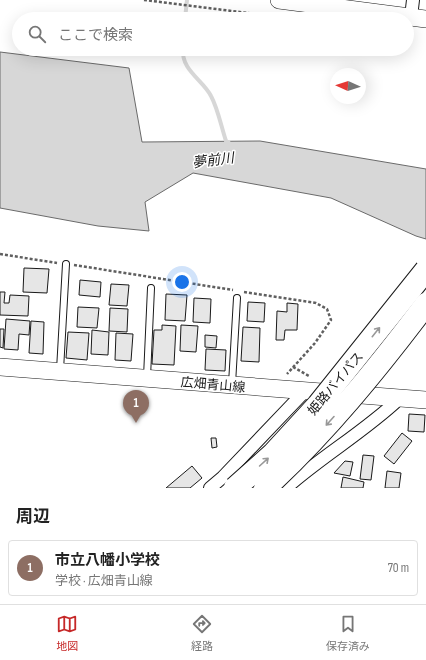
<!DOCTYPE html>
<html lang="ja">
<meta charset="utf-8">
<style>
:root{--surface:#fff;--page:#f6f6f6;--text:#222;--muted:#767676;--line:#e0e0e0;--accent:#c62828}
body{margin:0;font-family:"Sofia Sans Condensed","Noto Sans JP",sans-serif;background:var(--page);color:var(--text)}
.compass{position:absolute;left:330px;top:68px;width:36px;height:36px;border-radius:50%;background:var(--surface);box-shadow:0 4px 16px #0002;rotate:273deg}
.you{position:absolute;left:182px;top:282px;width:14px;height:14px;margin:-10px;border:3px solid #fff;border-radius:50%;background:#1a73e8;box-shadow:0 0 0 6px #1a73e833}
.badge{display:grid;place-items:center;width:26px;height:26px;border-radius:50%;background:var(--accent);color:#fff;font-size:13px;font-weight:700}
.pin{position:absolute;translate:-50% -33px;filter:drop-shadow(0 1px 2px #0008)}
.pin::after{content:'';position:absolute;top:21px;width:14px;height:12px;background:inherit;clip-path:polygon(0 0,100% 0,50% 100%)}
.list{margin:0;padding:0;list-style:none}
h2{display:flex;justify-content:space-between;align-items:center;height:52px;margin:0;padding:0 16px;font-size:17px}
h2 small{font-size:13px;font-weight:400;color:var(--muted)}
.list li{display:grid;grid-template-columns:26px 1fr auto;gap:12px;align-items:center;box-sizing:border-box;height:56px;margin:0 8px 8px;padding:0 8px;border:1px solid var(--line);border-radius:4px}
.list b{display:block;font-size:15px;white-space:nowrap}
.list p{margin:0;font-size:13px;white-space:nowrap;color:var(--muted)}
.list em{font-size:13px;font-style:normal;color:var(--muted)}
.icon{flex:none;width:22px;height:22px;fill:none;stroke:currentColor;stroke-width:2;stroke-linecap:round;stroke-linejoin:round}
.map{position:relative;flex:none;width:426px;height:488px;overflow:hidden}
.search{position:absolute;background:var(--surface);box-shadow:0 4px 16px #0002;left:12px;right:12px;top:12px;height:44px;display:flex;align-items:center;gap:10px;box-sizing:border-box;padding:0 14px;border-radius:22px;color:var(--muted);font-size:15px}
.sheet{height:116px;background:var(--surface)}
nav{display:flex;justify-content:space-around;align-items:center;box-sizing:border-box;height:56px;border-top:1px solid var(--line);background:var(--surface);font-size:11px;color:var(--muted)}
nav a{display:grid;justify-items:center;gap:2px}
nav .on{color:var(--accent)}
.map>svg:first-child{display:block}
.water{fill:#d7d7d7;stroke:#6a6a6a}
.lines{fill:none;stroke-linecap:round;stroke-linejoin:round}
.stream{stroke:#d7d7d7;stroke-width:4}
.building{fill:#e6e6e6;stroke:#1a1a1a}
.service-casing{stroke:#1a1a1a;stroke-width:8}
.minor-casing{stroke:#1a1a1a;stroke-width:14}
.secondary-casing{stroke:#1a1a1a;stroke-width:18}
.path{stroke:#5f5f5f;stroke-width:2.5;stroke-dasharray:3 2;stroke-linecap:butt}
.service{stroke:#fff;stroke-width:6}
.minor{stroke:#fff;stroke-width:12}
.secondary{stroke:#fff;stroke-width:17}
.motorway-bridge-casing{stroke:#1a1a1a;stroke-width:24;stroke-linecap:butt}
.motorway-bridge{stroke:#fff;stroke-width:22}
.oneway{stroke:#989898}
.labels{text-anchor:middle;stroke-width:3;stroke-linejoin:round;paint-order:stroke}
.street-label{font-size:13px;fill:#1a1a1a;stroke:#fff}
.water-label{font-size:14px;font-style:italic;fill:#1a1a1a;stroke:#fff}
</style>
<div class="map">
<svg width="426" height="488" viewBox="0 0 426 488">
<rect width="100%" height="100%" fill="#fff"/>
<path class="water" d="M 0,52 L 129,68 L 142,142 L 260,141 L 426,169 L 426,239 L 416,236 L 331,198 L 193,173 L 145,202 L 149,231 L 98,226 L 0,208 Z"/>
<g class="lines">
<g class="stream">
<path d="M 185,19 L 187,0"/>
<path d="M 183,49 C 181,70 203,80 211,96 C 218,109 221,126 226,141 L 229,143"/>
</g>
</g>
<g class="building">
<path d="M 24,268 L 49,269 L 47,293 L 23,292 Z"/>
<path d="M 80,280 L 101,282 L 100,297 L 79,295 Z"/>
<path d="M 111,284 L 129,285 L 127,306 L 109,305 Z"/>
<path d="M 0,292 L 5,292 L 4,303 L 9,303 L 10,295 L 29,296 L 28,316 L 0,315 Z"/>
<path d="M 166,294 L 187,295 L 185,321 L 165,320 Z"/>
<path d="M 194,298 L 211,299 L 210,323 L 193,322 Z"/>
<path d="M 248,302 L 265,303 L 264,322 L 247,321 Z"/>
<path d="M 287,303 L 298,304 L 297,330 L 285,330 L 284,340 L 276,340 L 277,311 L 287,312 Z"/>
<path d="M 78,307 L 99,308 L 97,328 L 77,327 Z"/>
<path d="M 110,308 L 128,309 L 127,332 L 109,331 Z"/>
<path d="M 6,319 L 30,321 L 29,335 L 19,334 L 18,350 L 4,349 Z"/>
<path d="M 31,321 L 44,322 L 43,354 L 29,353 Z"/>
<path d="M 162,325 L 176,326 L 174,365 L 152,364 L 154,330 L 162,330 Z"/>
<path d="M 181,325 L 198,326 L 196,352 L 180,351 Z"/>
<path d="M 243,327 L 260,328 L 259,362 L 241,361 Z"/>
<path d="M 0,329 L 4,329 L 3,348 L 0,347 Z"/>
<path d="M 92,330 L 109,332 L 108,355 L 91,354 Z"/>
<path d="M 68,332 L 89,333 L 87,360 L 66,358 Z"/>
<path d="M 116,333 L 133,334 L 131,361 L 115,360 Z"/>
<path d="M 205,335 L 217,336 L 216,348 L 205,347 Z"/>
<path d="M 206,349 L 226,350 L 225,371 L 205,370 Z"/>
<path d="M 409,414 L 425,415 L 424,432 L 408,431 Z"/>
<path d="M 402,433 L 412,441 L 394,464 L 384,456 Z"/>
<path d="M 211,438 L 216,438 L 217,447 L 212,448 Z"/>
<path d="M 363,455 L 374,456 L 371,480 L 360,479 Z"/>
<path d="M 345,461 L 353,462 L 350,476 L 334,473 Z"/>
<path d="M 192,466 L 202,478 L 190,488 L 166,488 Z"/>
<path d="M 387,471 L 401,473 L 399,488 L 385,488 Z"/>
<path d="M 343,477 L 364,482 L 363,488 L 341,488 Z"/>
</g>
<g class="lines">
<g class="service-casing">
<g id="service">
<path d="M 60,370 L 66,264"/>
<path d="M 147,377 L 151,288"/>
<path d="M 232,384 L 237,298"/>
</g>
</g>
<g class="minor-casing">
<g id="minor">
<path d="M 411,17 L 413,0"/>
<path d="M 210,488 L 223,477 L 306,390"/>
<path d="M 286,488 C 322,456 364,432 399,399"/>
</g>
</g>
<g class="secondary-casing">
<g id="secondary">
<path d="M 279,0 L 426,19"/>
<path d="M 0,367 L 426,400"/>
</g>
</g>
<g class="path">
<path d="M 144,0 L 280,17"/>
<path d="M 0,254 L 57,263"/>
<path d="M 74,265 L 233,290"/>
<path d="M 244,292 L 316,303 L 327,309 L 331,320 L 315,343 L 287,374"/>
<path d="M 293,367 L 309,376"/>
</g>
<use href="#service" class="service"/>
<use href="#minor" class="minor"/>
<use href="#secondary" class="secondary"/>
<g class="motorway-bridge-casing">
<g id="motorway-bridge">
<path d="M 235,488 L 273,454 L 318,405 L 426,270"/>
<path d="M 265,488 C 325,433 377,369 426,304"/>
</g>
</g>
<use href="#motorway-bridge" class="motorway-bridge"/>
</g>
<defs><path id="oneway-shaft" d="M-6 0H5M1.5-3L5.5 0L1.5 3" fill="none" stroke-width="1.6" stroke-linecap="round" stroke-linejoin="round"/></defs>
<g class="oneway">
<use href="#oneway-shaft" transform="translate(376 332) rotate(-51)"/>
<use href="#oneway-shaft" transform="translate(330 421) rotate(132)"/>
<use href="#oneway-shaft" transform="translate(264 462) rotate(-42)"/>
</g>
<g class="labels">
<g class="street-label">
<text transform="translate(335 383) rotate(-50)" y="5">姫路バイパス</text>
<text transform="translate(213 384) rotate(5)" y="5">広畑青山線</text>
</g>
<g class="water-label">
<text transform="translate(213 160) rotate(-7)" y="5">夢前川</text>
</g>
</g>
</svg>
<svg class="compass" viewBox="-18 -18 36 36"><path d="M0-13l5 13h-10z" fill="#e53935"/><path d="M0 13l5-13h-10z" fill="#767676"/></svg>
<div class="you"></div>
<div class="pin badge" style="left:136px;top:423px;background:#8d6e63">1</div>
<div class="search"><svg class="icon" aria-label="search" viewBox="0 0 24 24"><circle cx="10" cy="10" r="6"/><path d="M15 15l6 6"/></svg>ここで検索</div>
</div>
<section class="sheet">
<h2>周辺<small></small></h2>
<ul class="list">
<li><span class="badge" style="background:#8d6e63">1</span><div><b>市立八幡小学校</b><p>学校 · 広畑青山線</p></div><em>70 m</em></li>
</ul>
</section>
<nav>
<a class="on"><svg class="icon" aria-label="map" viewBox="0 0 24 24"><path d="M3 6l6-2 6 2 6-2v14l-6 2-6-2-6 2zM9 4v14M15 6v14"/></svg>地図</a>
<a><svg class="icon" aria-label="directions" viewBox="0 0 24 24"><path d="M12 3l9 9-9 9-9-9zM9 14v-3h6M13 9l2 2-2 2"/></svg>経路</a>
<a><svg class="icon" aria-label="saved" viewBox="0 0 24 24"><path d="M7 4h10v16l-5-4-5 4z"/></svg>保存済み</a>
</nav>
